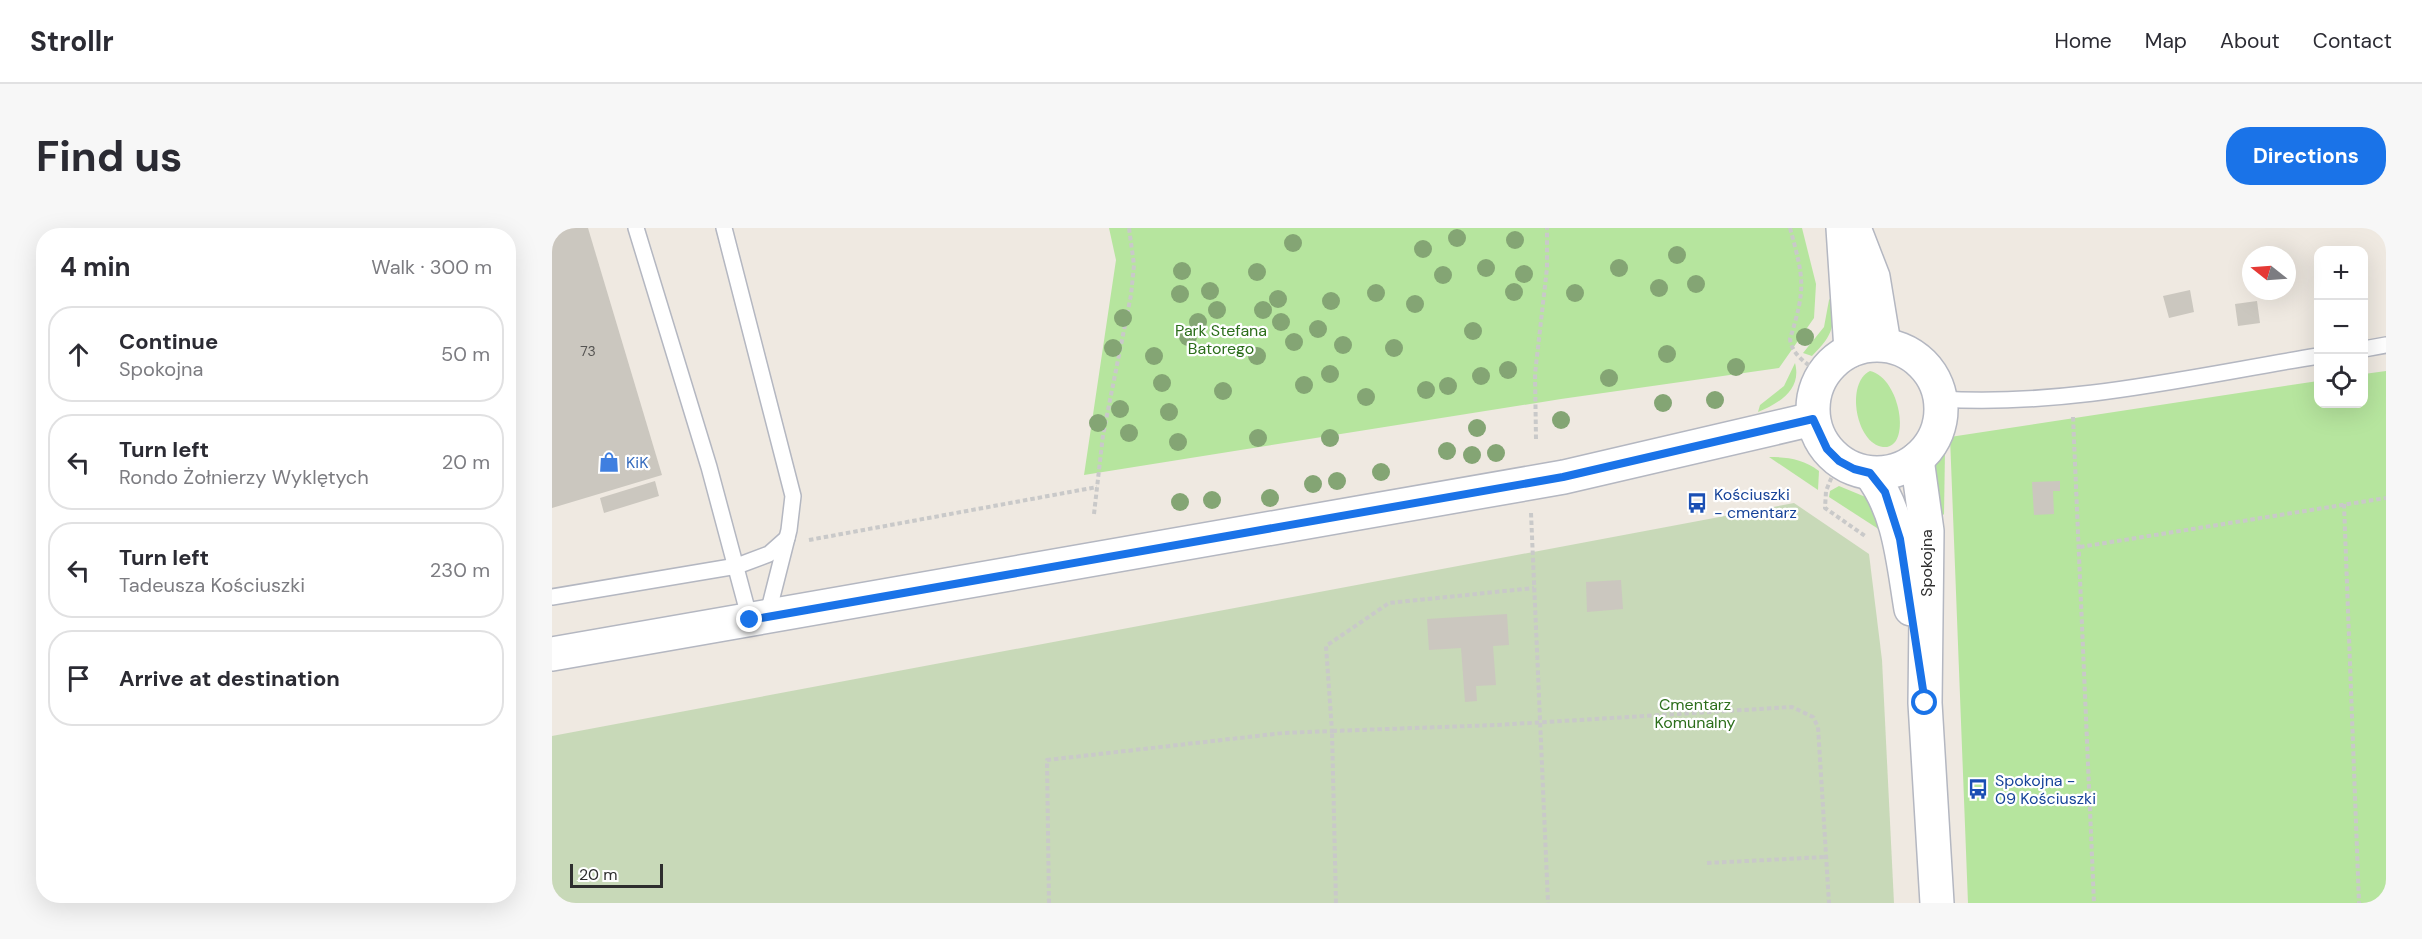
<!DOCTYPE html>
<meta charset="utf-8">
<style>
:root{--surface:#fff;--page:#f7f7f7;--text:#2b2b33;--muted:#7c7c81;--line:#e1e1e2;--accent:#1a73e8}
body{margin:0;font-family:"DM Sans",sans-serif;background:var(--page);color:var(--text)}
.controls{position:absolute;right:18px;top:18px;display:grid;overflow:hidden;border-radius:12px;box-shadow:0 6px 24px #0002}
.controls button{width:54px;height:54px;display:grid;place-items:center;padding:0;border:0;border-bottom:2px solid var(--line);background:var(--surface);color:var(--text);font:30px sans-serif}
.compass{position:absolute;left:1690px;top:18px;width:54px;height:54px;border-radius:50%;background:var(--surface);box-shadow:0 6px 24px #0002;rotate:287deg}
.scale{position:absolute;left:18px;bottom:15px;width:93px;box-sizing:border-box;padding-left:6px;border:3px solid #2e2e2e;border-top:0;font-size:16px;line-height:21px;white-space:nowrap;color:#2e2e2e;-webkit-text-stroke:4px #fff;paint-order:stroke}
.stop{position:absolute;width:18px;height:18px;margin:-14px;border:4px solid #1a73e8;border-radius:50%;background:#fff}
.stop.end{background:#1a73e8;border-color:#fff;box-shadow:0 2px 6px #0008}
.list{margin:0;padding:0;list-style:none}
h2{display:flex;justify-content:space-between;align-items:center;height:78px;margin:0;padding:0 24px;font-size:26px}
h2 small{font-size:20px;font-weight:400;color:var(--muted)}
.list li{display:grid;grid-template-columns:39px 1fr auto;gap:18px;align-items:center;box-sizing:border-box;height:96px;margin:0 12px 12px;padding:0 12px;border:2px solid var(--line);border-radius:24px}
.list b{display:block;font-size:22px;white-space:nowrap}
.list p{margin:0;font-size:20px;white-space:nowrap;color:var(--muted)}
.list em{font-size:20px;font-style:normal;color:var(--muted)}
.icon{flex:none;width:33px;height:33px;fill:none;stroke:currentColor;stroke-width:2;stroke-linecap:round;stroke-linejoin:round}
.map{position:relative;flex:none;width:1834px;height:675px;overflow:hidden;border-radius:24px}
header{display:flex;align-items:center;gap:36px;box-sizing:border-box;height:84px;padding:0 30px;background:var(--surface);border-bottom:2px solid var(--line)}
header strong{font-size:28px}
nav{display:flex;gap:33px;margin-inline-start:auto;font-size:21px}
.intro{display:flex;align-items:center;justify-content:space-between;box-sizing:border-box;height:144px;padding:0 36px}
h1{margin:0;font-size:42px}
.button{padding:15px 27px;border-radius:24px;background:var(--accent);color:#fff;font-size:21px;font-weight:700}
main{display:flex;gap:36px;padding:0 36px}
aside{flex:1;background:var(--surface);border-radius:24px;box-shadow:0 6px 24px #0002}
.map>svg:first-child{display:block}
.green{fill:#b6e59e}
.cemetery{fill:#c8d9b8}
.building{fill:#cbc7bf}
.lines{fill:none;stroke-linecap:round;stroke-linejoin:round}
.lane-casing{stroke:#b4b7c1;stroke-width:18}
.secondary-casing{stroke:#b4b7c1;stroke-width:36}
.path{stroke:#c9c9c9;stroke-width:4;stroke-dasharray:4.5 3;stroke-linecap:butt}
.lane{stroke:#fff;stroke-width:15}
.secondary{stroke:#fff;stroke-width:33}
.tree{fill:#84a574}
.route{stroke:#1a73e8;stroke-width:8}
.labels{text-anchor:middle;stroke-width:4.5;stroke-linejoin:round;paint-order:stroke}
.number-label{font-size:14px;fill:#555452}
.park-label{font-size:16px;fill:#2c6e1b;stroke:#fff}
.shop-label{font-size:16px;fill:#366cbe;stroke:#fff;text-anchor:start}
.transit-label{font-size:16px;fill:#164399;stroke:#fff;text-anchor:start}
.street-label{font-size:16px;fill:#2e2e2e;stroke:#fff}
</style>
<header>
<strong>Strollr</strong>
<nav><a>Home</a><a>Map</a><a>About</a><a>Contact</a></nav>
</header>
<div class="intro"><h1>Find us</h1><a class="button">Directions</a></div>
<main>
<aside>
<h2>4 min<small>Walk · 300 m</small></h2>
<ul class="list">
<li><svg class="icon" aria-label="ahead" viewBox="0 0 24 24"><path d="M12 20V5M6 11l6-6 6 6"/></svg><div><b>Continue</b><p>Spokojna</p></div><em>50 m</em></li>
<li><svg class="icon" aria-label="left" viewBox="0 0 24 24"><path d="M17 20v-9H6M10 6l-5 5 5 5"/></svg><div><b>Turn left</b><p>Rondo Żołnierzy Wyklętych</p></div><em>20 m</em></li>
<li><svg class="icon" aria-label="left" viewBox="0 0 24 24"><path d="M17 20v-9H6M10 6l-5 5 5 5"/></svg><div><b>Turn left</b><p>Tadeusza Kościuszki</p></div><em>230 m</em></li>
<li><svg class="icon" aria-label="arrive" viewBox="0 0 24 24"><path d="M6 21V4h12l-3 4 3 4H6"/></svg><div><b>Arrive at destination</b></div></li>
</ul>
</aside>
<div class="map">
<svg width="1834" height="675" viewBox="0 0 1834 675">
<rect width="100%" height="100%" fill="#efe9e1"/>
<g class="green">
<path d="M 557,0 L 1250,0 L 1264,56 L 1262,90 L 1227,140 L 1009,171 L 532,247 L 564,32 Z"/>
<path d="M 1281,67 C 1282,98 1283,105 1260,128 L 1251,125 L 1272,99 L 1277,72 Z"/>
<path d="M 1243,135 C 1250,161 1228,175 1206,184 L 1208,177 L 1232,158 Z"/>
<path d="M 1318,143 C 1349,150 1360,222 1331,219 C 1304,216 1293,155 1318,143 Z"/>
<path d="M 1834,143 L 1834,675 L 1416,675 L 1398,209 L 1766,153 L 1766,176 L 1812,176 L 1812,146 Z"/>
<path d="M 1393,223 L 1392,286 L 1389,289 L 1381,241 Z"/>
<path d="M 1217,229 C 1236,229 1251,231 1267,243 L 1266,262 Z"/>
<path d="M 1287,258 L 1316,270 L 1328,302 L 1277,269 L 1278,263 Z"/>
</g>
<path class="cemetery" d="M 1242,275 L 1317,326 L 1330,432 L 1342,675 L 0,675 L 0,508 Z"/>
<g class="building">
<path d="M 0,0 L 36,0 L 110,247 L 0,280 Z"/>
<path d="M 1638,62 L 1642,84 L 1617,90 L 1611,68 Z"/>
<path d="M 1705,73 L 1708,95 L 1686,98 L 1683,76 Z"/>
<path d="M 103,253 L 107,268 L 52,285 L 48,270 Z"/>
<path d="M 1508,253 L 1508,263 L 1501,263 L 1502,286 L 1482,287 L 1480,254 Z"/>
<path d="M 1069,352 L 1071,381 L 1035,384 L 1034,354 Z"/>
<path d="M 955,386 L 957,417 L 941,418 L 944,457 L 924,458 L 925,473 L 913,474 L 909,420 L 877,422 L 875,391 Z"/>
</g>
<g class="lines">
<g class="lane-casing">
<g id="lane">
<path d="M 84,0 L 157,239 L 198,392"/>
<path d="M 172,0 L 241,268 L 237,302 L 215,389"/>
<path d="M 1812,121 L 1834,117"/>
<path d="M 1389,171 C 1514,179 1643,148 1766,128"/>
<path d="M 0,369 L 185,338 L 217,326 L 235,310"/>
</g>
</g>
<g class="secondary-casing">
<g id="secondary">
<path d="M 1291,0 L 1299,122"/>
<path d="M 1302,0 L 1321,49 L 1332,116"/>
<circle cx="1325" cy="181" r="64"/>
<path d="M 1365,231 L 1375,303 L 1373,475 L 1385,675"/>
<path d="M 1318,245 C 1348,284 1351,334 1359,381"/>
<path d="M 0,426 L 1012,249 L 1261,191"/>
</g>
</g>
<g class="path">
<path d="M 1238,0 C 1252,51 1254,60 1238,111 C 1240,128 1258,138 1271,147"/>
<path d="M 1521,189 L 1542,675"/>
<path d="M 984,211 L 983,146 L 995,40 L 995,0"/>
<path d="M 1285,236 L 1274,263 L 1273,280 L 1313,308"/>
<path d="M 1792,276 L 1807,675"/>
<path d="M 979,285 L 996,675"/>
<path d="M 542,286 L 551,207 L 579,67 L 582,37 L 577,0"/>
<path d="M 257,312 L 545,259"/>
<path d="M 1528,319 L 1834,270"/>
<path d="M 1155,635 L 1274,629"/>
<path d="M 497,675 L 495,532 L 731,505 L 780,503 L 774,418 L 837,375 L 982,360"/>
<path d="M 784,675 L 780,503 L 945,497 L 1240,479 L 1261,489 L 1266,499 L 1277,675"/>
</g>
<use href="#lane" class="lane"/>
<use href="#secondary" class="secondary"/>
</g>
<g class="tree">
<circle cx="905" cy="10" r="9"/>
<circle cx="963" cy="12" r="9"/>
<circle cx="741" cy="15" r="9"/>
<circle cx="871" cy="21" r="9"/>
<circle cx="1125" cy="27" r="9"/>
<circle cx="934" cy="40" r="9"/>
<circle cx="1067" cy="40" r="9"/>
<circle cx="630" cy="43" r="9"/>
<circle cx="705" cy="44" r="9"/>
<circle cx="972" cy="46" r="9"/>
<circle cx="891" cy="47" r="9"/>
<circle cx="1144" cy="56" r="9"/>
<circle cx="1107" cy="60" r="9"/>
<circle cx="658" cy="63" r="9"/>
<circle cx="962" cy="64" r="9"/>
<circle cx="824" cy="65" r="9"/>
<circle cx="1023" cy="65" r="9"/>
<circle cx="628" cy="66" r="9"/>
<circle cx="726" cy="71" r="9"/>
<circle cx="779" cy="73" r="9"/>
<circle cx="863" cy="76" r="9"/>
<circle cx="665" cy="82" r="9"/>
<circle cx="711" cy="82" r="9"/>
<circle cx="571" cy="90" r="9"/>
<circle cx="646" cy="94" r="9"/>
<circle cx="729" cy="94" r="9"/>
<circle cx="766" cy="101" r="9"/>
<circle cx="921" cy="103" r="9"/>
<circle cx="636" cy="109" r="9"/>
<circle cx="1253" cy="109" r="9"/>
<circle cx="742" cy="114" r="9"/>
<circle cx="791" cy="117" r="9"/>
<circle cx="561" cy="120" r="9"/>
<circle cx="842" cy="120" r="9"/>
<circle cx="1115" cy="126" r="9"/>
<circle cx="602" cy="128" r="9"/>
<circle cx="705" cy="128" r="9"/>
<circle cx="1184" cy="139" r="9"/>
<circle cx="956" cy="142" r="9"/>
<circle cx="778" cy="146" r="9"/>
<circle cx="929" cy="148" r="9"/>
<circle cx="1057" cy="150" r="9"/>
<circle cx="610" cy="155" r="9"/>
<circle cx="752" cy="157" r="9"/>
<circle cx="896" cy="158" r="9"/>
<circle cx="874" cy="162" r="9"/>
<circle cx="671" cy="163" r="9"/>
<circle cx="814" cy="169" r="9"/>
<circle cx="1163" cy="172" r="9"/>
<circle cx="1111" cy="175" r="9"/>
<circle cx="568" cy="181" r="9"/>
<circle cx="617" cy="184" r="9"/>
<circle cx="1009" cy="192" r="9"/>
<circle cx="546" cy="195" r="9"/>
<circle cx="925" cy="200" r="9"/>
<circle cx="577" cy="205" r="9"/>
<circle cx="706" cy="210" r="9"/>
<circle cx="778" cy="210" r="9"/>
<circle cx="626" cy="214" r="9"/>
<circle cx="895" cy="223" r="9"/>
<circle cx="944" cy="225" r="9"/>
<circle cx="920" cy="227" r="9"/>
<circle cx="829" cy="244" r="9"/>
<circle cx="785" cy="253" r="9"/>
<circle cx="761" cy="256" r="9"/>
<circle cx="718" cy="270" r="9"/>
<circle cx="660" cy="272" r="9"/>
<circle cx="628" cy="274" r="9"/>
</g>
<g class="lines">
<path class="route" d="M 198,392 L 1011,249 L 1261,191 L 1275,221 L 1287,233 L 1302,241 L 1318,245 L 1333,264 L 1348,311 L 1373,475"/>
</g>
<defs>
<g id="shop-bare" transform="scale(1.62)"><path d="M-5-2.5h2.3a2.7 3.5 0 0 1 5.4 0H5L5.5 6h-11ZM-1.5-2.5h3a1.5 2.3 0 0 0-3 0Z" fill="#3f7fe0" stroke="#fff" stroke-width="2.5" paint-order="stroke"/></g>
<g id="bus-bare" transform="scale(1.62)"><path d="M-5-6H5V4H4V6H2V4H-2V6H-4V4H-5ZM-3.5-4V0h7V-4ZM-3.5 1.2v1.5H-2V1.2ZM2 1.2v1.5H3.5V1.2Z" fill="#1a4fb4" stroke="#fff" stroke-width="2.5" paint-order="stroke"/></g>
</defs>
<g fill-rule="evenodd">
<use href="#shop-bare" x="57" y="234"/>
<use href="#bus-bare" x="1145" y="275"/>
<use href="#bus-bare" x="1426" y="561"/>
</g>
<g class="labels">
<g class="number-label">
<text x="36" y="128">73</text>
</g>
<g class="park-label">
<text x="669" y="108">Park Stefana<tspan x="669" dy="18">Batorego</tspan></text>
<text x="1143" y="482">Cmentarz<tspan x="1143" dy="18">Komunalny</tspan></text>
</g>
<g class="shop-label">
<text x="74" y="240">KiK</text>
</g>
<g class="transit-label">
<text x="1162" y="272">Kościuszki<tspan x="1162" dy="18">- cmentarz</tspan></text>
<text x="1443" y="558">Spokojna -<tspan x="1443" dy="18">09 Kościuszki</tspan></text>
</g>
<g class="street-label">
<text transform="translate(1374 335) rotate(-90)" y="6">Spokojna</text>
</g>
</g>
</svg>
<div class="controls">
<button>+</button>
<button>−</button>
<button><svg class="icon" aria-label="locate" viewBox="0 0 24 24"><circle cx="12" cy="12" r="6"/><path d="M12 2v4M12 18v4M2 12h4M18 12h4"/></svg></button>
</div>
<svg class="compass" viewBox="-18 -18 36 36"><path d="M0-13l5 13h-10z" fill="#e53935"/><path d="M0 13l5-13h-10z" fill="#7c7c81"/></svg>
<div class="scale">20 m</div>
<div class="stop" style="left:1373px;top:475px"></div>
<div class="stop end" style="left:198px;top:392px"></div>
</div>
</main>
